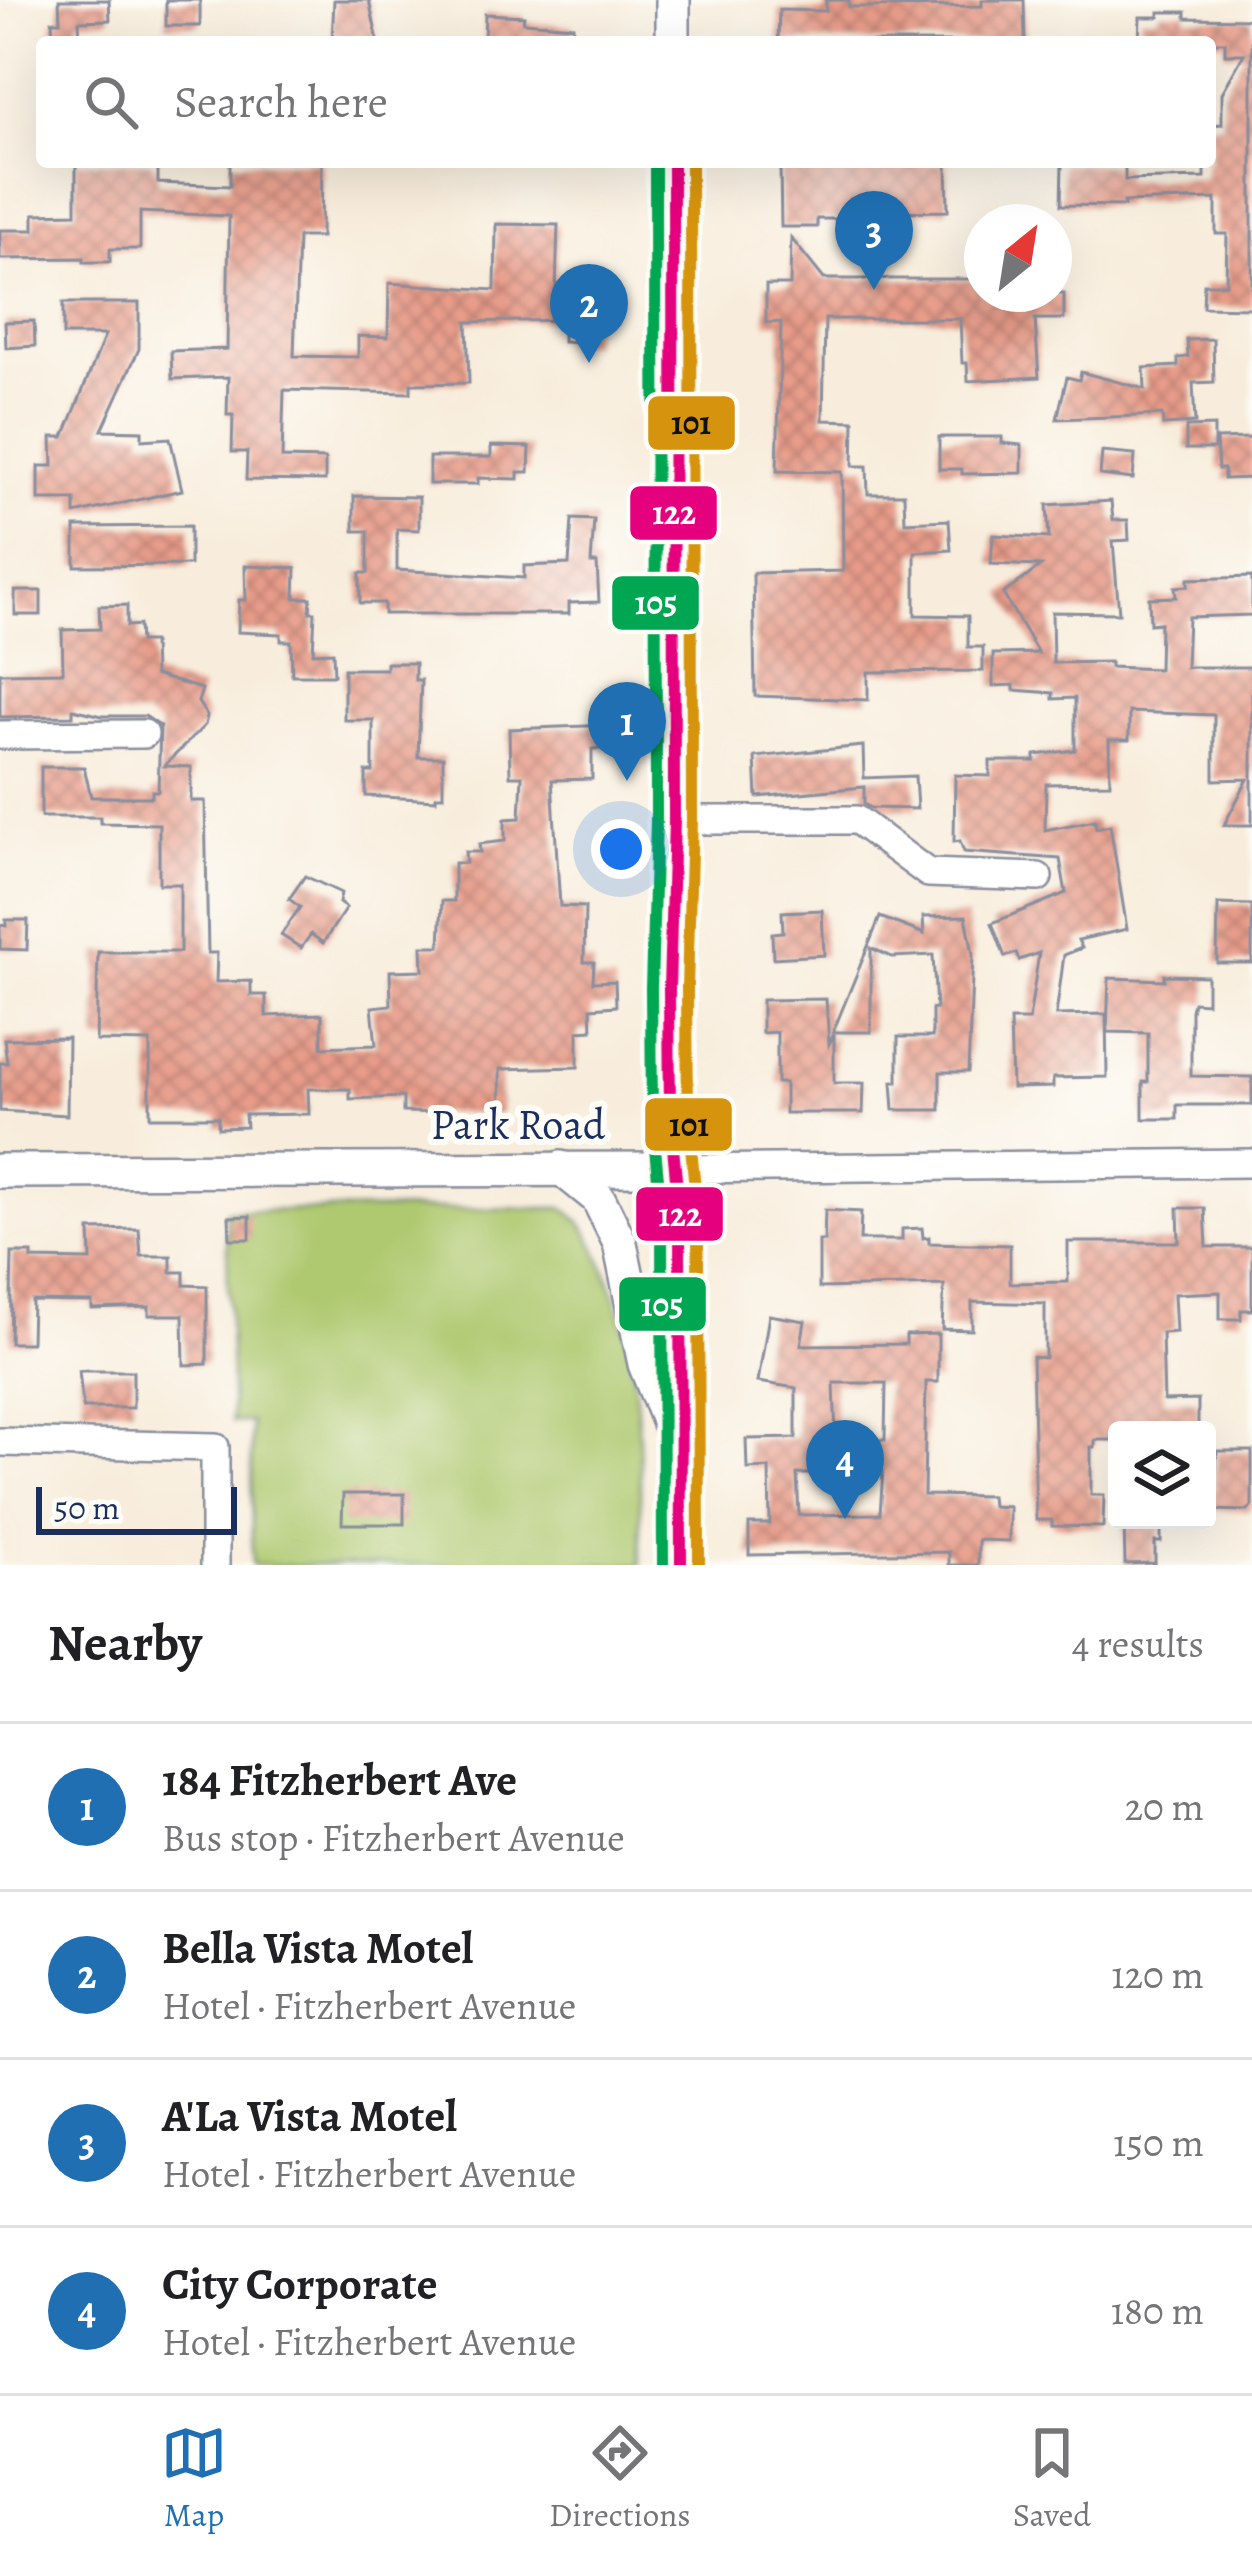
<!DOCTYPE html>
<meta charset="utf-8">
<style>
:root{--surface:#fff;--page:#f6f6f6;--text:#202124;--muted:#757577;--line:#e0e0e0;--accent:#1f6fb2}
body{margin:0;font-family:Alegreya,serif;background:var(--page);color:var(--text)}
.controls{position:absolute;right:36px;bottom:36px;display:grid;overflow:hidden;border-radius:12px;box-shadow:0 12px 48px #0002}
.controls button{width:108px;height:108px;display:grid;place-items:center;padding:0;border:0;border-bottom:3px solid var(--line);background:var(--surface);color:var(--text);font:60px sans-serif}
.compass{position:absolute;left:964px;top:204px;width:108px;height:108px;border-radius:50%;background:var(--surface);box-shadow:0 12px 48px #0002;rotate:30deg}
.scale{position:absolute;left:36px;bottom:30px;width:201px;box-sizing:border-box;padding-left:12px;border:6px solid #1b2f5e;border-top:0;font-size:33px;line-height:42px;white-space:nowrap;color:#1b2f5e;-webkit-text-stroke:9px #fdfcf7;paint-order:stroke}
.you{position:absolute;left:621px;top:849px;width:42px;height:42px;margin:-30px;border:9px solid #fff;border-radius:50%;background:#1a73e8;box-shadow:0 0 0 18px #1a73e833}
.badge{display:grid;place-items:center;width:78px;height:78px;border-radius:50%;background:var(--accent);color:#fff;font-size:39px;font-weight:700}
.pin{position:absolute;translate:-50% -99px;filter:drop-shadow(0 3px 6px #0008)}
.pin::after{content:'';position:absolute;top:63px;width:42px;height:36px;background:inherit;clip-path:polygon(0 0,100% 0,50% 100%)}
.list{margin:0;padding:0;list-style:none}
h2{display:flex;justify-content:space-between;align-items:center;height:156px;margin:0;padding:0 48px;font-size:51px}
h2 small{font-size:39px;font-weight:400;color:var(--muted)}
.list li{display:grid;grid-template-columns:78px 1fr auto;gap:36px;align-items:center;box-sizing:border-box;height:168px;padding:0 48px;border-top:3px solid var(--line)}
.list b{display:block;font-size:45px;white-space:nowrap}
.list p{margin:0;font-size:39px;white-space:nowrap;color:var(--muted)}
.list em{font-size:39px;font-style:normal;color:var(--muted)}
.icon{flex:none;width:66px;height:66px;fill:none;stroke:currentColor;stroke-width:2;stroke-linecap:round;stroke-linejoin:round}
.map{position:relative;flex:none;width:1252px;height:1565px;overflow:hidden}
.search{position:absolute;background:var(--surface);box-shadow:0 12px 48px #0002;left:36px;right:36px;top:36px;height:132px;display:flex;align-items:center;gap:30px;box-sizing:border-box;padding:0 42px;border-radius:12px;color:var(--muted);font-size:45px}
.sheet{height:828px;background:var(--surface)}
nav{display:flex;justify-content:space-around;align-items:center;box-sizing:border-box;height:168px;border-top:3px solid var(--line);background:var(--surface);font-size:33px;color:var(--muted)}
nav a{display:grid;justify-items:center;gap:6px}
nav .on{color:var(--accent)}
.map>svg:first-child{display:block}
.park{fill:#afc96f;stroke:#657c66;stroke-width:3}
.building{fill:url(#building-cross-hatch);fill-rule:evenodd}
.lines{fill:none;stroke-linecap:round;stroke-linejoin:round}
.minor-casing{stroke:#8a8e9d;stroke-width:32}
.major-casing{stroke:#8a8e9d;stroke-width:38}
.minor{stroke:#fff;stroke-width:27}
.major{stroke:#fff;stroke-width:33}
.bus-1-casing{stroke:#fdfcf7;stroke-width:21}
.bus-2-casing{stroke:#fdfcf7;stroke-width:21}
.bus-3-casing{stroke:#fdfcf7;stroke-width:21}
.bus-1{stroke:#e5007d;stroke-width:12}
.bus-2{stroke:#00a651;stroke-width:12}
.bus-3{stroke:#d6940e;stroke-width:12}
.labels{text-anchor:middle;stroke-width:12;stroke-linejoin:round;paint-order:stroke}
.street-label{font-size:42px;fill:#1b2f5e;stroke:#fdfcf7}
.line-badge{stroke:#fdfcf7;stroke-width:4.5}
.badge-label{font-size:33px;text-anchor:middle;font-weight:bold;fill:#fff}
.pale-badge-label{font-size:33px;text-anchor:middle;font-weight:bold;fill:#111}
</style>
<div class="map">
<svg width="1252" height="1565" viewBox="0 0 1252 1565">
<defs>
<pattern id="building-cross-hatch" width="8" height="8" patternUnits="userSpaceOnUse" patternTransform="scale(3)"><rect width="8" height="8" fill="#e89c89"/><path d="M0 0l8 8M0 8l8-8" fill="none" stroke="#bb8073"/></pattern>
</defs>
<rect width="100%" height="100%" fill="#fdfcf7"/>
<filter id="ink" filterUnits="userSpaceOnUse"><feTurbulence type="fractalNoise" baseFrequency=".00833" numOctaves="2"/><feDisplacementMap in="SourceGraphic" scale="24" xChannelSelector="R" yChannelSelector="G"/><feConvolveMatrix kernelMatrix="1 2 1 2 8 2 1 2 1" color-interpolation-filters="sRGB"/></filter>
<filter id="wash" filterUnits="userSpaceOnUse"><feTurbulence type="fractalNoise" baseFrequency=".004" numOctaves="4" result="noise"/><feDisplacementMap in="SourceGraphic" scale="48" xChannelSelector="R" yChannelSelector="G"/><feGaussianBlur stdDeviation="2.7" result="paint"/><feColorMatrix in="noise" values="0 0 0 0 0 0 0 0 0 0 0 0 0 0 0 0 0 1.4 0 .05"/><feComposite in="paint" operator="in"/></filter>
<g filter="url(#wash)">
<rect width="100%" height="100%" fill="#f8eddc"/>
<path class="park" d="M 562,1208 C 583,1219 592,1239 601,1260 C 646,1359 639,1458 641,1565 L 252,1565 L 251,1422 L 232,1422 L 226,1211 Z"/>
<g id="blocks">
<g class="building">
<path d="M 59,0 L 109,0 L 110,20 L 79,21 L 80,42 L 53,42 L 52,21 L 60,21 Z"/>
<rect x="166" y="0" width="34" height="26"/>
<path d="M 334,0 L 369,0 L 378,42 L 332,42 Z"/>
<path d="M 826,0 L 849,0 L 849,7 L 982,6 L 982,0 L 1024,0 L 1025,42 L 778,42 L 779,10 L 826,11 Z"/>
<path d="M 1159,12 L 1186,12 L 1186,18 L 1252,19 L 1252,308 L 1203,307 L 1204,284 L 1226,284 L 1227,234 L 1216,234 L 1216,199 L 1124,202 L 1124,206 L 1061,205 L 1062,164 L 1125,165 L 1125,180 L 1205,178 L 1205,162 L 1210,162 L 1210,125 L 1222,124 L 1222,93 L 1244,54 L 1225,54 L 1225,42 L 1139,42 L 1140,17 L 1159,17 Z"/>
<path d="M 485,14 L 524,16 L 523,22 L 573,26 L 572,42 L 484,42 Z"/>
<path d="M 76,162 L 153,162 L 153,167 L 158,167 L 158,183 L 230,186 L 230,162 L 322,162 L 321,237 L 298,237 L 294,356 L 358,357 L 358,336 L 388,337 L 389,283 L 495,290 L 496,224 L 558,225 L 556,289 L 593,289 L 592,343 L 563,342 L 563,320 L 467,322 L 469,383 L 411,384 L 411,393 L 284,390 L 282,458 L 325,459 L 325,481 L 246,480 L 247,452 L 232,452 L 233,415 L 227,415 L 228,377 L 172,379 L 171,351 L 227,349 L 229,216 L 140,212 L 140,249 L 110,249 L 110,262 L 84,262 L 84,258 L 0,259 L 0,230 L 34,230 L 34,214 L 76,213 Z"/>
<path d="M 947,163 L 948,211 L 840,213 L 840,219 L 817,219 L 817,227 L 781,227 L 780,165 Z"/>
<path d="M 791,238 L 824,279 L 982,279 L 982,294 L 1064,294 L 1064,319 L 1035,319 L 1039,377 L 968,381 L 967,363 L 962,363 L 960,319 L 825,319 L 823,420 L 854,421 L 853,466 L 867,466 L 868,494 L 904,494 L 905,522 L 949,520 L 951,550 L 915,552 L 915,615 L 968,616 L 968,647 L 983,647 L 983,671 L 868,672 L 868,700 L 755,696 L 753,573 L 843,571 L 842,472 L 777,471 L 781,322 L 766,323 L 766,285 L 790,285 Z"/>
<path d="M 63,303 L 139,303 L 139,349 L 102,430 L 142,431 L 142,440 L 170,438 L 182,490 L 75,514 L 75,500 L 39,500 L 39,466 L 53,466 L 52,437 L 64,437 L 105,335 L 63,335 Z"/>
<path d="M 34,321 L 35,346 L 6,348 L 5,322 Z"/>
<path d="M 1213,339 L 1214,382 L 1193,383 L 1195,423 L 1163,425 L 1162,415 L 1057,419 L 1067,377 L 1079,380 L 1081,372 L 1145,389 L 1144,368 L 1178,366 L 1178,358 L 1188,357 L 1187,340 Z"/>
<path d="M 1214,426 L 1214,449 L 1186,449 L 1186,427 Z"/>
<path d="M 939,437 L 1002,437 L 1002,443 L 1022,445 L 1022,473 L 962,474 L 962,469 L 939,469 Z"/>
<path d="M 1252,438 L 1252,478 L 1224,479 L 1224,469 L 1218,469 L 1216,439 Z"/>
<path d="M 491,446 L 530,447 L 529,472 L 518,472 L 518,479 L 478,478 L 478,484 L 429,484 L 429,457 L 491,457 Z"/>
<path d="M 1102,452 L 1135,455 L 1133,479 L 1100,475 Z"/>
<path d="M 354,496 L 419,497 L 419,530 L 397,529 L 397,570 L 524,578 L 524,566 L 569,564 L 572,519 L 594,520 L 591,563 L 597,563 L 599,602 L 569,603 L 569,614 L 384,614 L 384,603 L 360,603 L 360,573 L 368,573 L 368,531 L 354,531 Z"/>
<path d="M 1111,501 L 1113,520 L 1128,520 L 1129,540 L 1113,541 L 1119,613 L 1052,612 L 1053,663 L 1110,662 L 1110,667 L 1159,669 L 1160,623 L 1150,624 L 1149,598 L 1176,597 L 1175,587 L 1188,586 L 1188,579 L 1252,577 L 1252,615 L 1188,617 L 1186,667 L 1252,667 L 1252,825 L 1224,825 L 1248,779 L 1214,780 L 1214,715 L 1129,712 L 1129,740 L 1109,740 L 1110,783 L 1046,784 L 1045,830 L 1095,820 L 1096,828 L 1110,825 L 1127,929 L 1078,940 L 1082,948 L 1064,955 L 1056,1015 L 1106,1014 L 1107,1077 L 1053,1078 L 1053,1087 L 1012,1088 L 1010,1020 L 1029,1020 L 1039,953 L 1019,960 L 1016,953 L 1005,957 L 992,923 L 1066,893 L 1060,859 L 964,852 L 960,841 L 954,842 L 955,775 L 990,776 L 990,761 L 1035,761 L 1035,755 L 1075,750 L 1075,698 L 1053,699 L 1053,693 L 1014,690 L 1014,685 L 993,686 L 993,654 L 1038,653 L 1003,594 L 1041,566 L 991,564 L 993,535 L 1049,538 L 1047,505 Z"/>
<path d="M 190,526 L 190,565 L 75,566 L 75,527 Z"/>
<path d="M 245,566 L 296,568 L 295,598 L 311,598 L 310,612 L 315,612 L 313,653 L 333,652 L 334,675 L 292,675 L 291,641 L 281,641 L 281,634 L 238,632 L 239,600 L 246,600 Z"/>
<rect x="15" y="591" width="26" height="24"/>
<path d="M 127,605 L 127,626 L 139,625 L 140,642 L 153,642 L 154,675 L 202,689 L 198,702 L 207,716 L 205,725 L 164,766 L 191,767 L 191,801 L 205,801 L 208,953 L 217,953 L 216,982 L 251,981 L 251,995 L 266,995 L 266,1016 L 322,1014 L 322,1047 L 376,1045 L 372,1007 L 391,1005 L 390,971 L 423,970 L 422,946 L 440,946 L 442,901 L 454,901 L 454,863 L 466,863 L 465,852 L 480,852 L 479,844 L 505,841 L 505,819 L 520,818 L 522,776 L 510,776 L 509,729 L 611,725 L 612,748 L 592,749 L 592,779 L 552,780 L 560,906 L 585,907 L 584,962 L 594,962 L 593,982 L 615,981 L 616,1006 L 591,1008 L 592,1030 L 578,1031 L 578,1067 L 500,1069 L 501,1114 L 403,1112 L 403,1097 L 350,1099 L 350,1089 L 308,1089 L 309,1114 L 245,1115 L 246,1127 L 218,1128 L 218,1117 L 150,1117 L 150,1042 L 96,1041 L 98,952 L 180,952 L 180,884 L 159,884 L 159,824 L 100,823 L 100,817 L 41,817 L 41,767 L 84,767 L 91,797 L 152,797 L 152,791 L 158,791 L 160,726 L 145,716 L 102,716 L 73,709 L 73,716 L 0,717 L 0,673 L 63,672 L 62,630 L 100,629 L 99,606 Z"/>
<path d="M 386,663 L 415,663 L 415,680 L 421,680 L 418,757 L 443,757 L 443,796 L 436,796 L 436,800 L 366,796 L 366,772 L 373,772 L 373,720 L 344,720 L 344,669 L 386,669 Z"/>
<path d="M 863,746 L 864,778 L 915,776 L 917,809 L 871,808 L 864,804 L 864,787 L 757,797 L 755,757 Z"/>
<path d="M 305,876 L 341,893 L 339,903 L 346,908 L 323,943 L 311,934 L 301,948 L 281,935 L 300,907 L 289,899 Z"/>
<path d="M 1218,904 L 1252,905 L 1252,963 L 1217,963 Z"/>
<path d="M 822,910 L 824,955 L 773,958 L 772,933 L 783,932 L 782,912 Z"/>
<path d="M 966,916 L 973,954 L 968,1072 L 940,1072 L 940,1110 L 894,1110 L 892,1082 L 898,1082 L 898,1037 L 932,1037 L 932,1009 L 936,1009 L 933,955 L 892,957 L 871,948 L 871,1032 L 833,1032 L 880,917 L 924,934 L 923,917 Z"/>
<path d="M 6,920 L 28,920 L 27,950 L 0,949 L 0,925 L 6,926 Z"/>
<path d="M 1164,975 L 1207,976 L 1207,1003 L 1193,1002 L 1191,1011 L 1191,1076 L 1252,1077 L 1252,1105 L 1177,1105 L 1177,1119 L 1143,1119 L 1143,1082 L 1148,1082 L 1148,1033 L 1107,1032 L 1109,978 L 1164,980 Z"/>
<path d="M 826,999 L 829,1044 L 834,1034 L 834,1083 L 864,1083 L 863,1113 L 785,1113 L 785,1083 L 777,1083 L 777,1032 L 762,1033 L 762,1000 Z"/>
<path d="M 68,1038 L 67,1115 L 0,1111 L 0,1063 L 7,1063 L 4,1039 Z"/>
<path d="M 1178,1208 L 1205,1208 L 1207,1247 L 1252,1247 L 1252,1310 L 1241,1310 L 1241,1319 L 1220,1319 L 1220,1292 L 1174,1294 L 1176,1332 L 1162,1333 L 1164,1401 L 1198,1400 L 1198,1430 L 1113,1430 L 1113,1440 L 1095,1440 L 1095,1447 L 1091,1447 L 1091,1495 L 1104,1495 L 1103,1527 L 1052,1526 L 1052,1520 L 1036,1520 L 1032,1357 L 1045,1358 L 1045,1304 L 972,1302 L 972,1330 L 942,1329 L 944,1285 L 819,1288 L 819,1241 L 824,1241 L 825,1210 L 861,1212 L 860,1240 L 902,1240 L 902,1229 L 922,1228 L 923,1238 L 929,1237 L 929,1243 L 1010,1245 L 1010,1283 L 1068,1282 L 1068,1242 L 1179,1242 Z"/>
<path d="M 250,1216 L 250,1239 L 230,1239 L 229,1217 Z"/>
<path d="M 139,1229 L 141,1256 L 171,1256 L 171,1272 L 184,1272 L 184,1285 L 207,1286 L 207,1364 L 184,1365 L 183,1315 L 149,1315 L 149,1307 L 92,1309 L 92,1302 L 32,1301 L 31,1343 L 10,1343 L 12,1253 L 32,1253 L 32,1259 L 91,1260 L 90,1230 Z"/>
<path d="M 769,1315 L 805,1321 L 801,1345 L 906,1344 L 906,1335 L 938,1334 L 938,1382 L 926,1382 L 924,1495 L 991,1496 L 992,1506 L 1009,1507 L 1009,1541 L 978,1540 L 978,1565 L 949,1565 L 949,1552 L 749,1555 L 749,1524 L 770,1524 L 769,1468 L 747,1469 L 746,1439 L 796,1438 L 796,1388 L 758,1382 ZM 834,1383 L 886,1383 L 885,1440 L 836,1439 ZM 830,1469 L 883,1471 L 880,1514 L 799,1515 L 797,1474 L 830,1474 Z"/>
<path d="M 79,1371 L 133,1371 L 133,1408 L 83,1408 Z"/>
<path d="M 1217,1451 L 1252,1451 L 1252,1506 L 1248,1511 L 1213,1510 Z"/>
<path d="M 343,1494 L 404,1494 L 404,1524 L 342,1524 Z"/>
<path d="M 1124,1520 L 1161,1520 L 1161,1542 L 1155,1542 L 1155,1563 L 1125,1564 Z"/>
</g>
</g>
</g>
<g filter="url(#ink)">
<use href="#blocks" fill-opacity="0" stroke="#8a8e9d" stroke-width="3"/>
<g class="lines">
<g class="minor-casing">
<g id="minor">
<path d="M 0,735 L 144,734"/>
<path d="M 674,820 L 857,820 L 928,873 L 1038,877"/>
<path d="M 674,1169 L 1252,1163"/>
<path d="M 0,1442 L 215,1447 L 215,1565"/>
</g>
</g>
<g class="major-casing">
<g id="major">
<path d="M 673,0 L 673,42"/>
<path d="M 673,162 L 674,820 L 669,988 L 670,1117 L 680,1219 L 681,1565"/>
<path d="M 561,1168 L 598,1198 L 620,1243 L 645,1364 L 674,1435"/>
<path d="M 0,1171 L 674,1169"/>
</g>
</g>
<use href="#minor" class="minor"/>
<use href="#major" class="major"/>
<g class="bus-1-casing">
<path id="bus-1" d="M 673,162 L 674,820 L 669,988 L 670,1117 L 680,1219 L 681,1565"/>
</g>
<g class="bus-2-casing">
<path id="bus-2" d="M 655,162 L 656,820 L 651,988 L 652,1117 L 662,1220 L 663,1565"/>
</g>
<g class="bus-3-casing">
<path id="bus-3" d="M 691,162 L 692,820 L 687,988 L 688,1116 L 698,1219 L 699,1565"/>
</g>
<use href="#bus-1" class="bus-1"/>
<use href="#bus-2" class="bus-2"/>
<use href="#bus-3" class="bus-3"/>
</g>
</g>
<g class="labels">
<g class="street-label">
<text x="518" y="1139">Park Road</text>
</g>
</g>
<g class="line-badge">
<rect x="646" y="394" width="91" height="58" rx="12" fill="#d6940e"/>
<rect x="628" y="484" width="91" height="58" rx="12" fill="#e5007d"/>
<rect x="610" y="574" width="91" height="58" rx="12" fill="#00a651"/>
<rect x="643" y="1096" width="91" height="57" rx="12" fill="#d6940e"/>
<rect x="634" y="1185" width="91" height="58" rx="12" fill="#e5007d"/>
<rect x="617" y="1275" width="91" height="58" rx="12" fill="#00a651"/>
</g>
<g class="badge-label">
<text x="674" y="524">122</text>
<text x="656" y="614">105</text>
<text x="680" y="1226">122</text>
<text x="662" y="1316">105</text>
</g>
<g class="pale-badge-label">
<text x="691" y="434">101</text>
<text x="689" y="1136">101</text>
</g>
</svg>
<div class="controls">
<button><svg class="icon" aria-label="layers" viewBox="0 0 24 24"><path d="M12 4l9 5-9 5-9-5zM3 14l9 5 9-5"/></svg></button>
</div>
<svg class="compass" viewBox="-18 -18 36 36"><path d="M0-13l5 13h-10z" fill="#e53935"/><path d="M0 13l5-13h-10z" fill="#757577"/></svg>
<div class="scale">50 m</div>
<div class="you"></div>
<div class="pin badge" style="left:627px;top:781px">1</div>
<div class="pin badge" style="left:589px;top:363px">2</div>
<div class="pin badge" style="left:874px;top:290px">3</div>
<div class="pin badge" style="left:845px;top:1519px">4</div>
<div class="search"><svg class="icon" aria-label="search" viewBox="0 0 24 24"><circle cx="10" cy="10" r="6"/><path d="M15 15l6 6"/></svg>Search here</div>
</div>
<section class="sheet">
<h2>Nearby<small>4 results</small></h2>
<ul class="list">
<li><span class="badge">1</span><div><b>184 Fitzherbert Ave</b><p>Bus stop · Fitzherbert Avenue</p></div><em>20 m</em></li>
<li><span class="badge">2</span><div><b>Bella Vista Motel</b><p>Hotel · Fitzherbert Avenue</p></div><em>120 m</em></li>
<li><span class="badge">3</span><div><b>A'La Vista Motel</b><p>Hotel · Fitzherbert Avenue</p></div><em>150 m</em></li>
<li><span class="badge">4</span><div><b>City Corporate</b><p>Hotel · Fitzherbert Avenue</p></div><em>180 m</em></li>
</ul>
</section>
<nav>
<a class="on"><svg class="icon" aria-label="map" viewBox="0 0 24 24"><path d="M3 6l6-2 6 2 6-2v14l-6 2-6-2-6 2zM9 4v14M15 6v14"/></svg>Map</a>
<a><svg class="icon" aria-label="directions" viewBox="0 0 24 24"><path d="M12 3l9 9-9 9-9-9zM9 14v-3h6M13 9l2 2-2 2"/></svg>Directions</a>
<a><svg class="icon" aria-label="saved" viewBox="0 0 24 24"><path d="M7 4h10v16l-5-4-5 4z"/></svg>Saved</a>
</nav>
